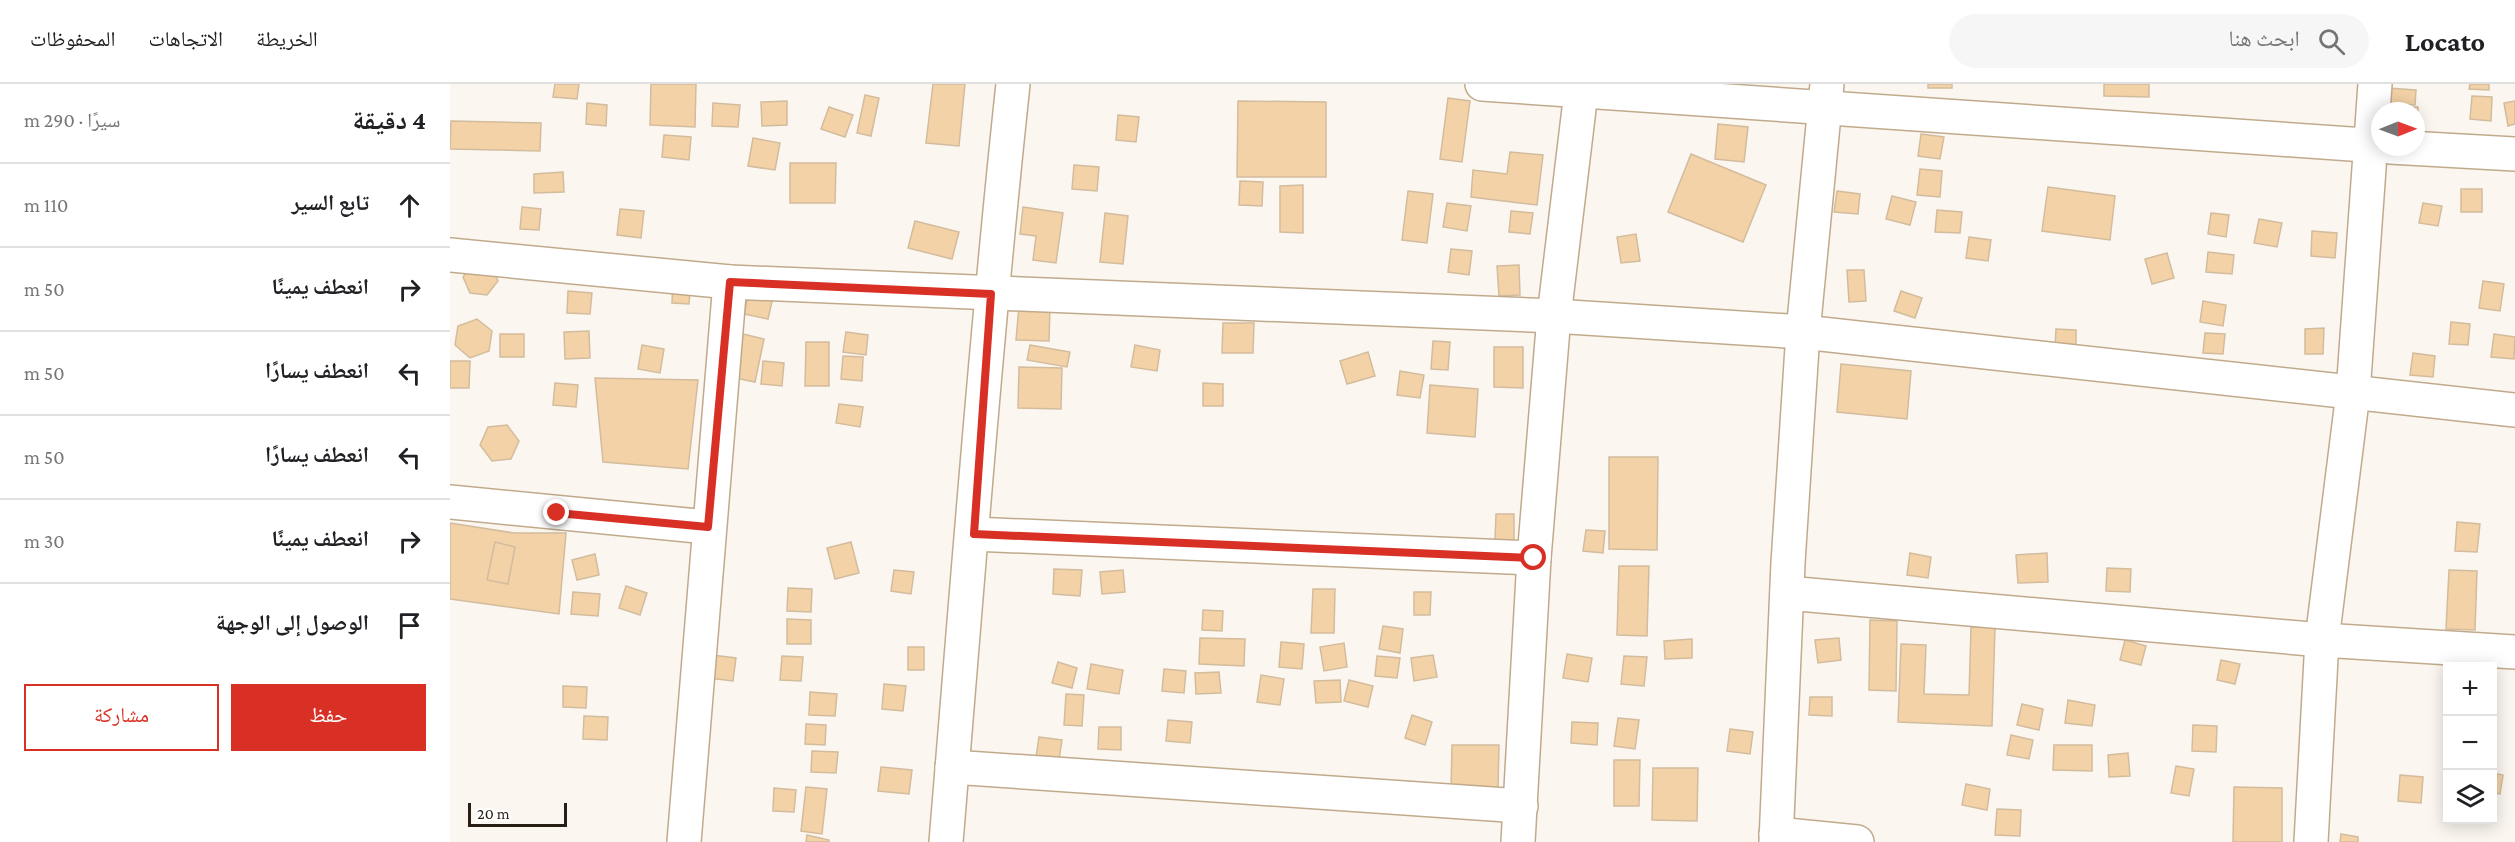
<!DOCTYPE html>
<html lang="ar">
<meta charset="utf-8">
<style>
:root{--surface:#fff;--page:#f6f6f6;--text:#202124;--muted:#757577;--line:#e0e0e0;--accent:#d93025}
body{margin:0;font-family:"Crimson Pro","Noto Naskh Arabic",serif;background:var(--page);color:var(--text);direction:rtl}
.controls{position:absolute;right:18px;bottom:18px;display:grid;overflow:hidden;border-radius:0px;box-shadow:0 3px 15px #0003}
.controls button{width:54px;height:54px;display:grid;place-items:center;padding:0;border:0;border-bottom:2px solid var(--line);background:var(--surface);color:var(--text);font:30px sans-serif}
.compass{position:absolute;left:1921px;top:18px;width:54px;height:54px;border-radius:50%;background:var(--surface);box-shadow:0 3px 15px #0003;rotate:89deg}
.scale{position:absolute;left:18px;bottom:15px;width:99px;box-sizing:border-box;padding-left:6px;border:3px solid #281f14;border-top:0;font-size:16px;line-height:21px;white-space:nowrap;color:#281f14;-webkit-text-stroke:4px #fff;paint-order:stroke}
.stop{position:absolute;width:18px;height:18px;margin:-14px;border:4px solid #d93025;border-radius:50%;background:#fff}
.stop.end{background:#d93025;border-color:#fff;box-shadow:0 2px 6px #0008}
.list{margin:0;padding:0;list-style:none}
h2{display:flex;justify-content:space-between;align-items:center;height:78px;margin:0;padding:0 24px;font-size:26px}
h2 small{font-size:20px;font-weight:400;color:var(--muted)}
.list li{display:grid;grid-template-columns:39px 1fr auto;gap:18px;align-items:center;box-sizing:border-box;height:84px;padding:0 24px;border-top:2px solid var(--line)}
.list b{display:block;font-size:22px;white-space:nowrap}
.list em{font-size:20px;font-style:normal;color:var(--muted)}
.actions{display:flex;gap:12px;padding:18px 24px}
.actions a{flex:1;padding:14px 0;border:2px solid var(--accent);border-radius:0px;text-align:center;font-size:21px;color:var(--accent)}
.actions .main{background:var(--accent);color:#fff}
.icon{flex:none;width:33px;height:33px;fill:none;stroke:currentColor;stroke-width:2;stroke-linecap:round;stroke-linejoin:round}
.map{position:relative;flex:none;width:2065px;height:758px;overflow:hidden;direction:ltr}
header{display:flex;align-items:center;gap:36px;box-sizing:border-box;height:84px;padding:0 30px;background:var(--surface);border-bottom:2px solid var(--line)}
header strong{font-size:28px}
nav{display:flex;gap:33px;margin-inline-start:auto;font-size:21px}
.search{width:420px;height:54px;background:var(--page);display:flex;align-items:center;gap:15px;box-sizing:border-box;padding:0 21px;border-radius:33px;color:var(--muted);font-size:22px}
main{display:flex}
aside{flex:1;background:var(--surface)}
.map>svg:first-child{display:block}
.building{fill:#f3d2a7;stroke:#d3bc9e;stroke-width:1.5}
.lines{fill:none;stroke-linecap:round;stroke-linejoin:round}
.street-casing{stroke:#c1aa8c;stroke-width:36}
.street{stroke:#fff;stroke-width:33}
.route{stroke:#d93025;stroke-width:8}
</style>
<header>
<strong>Locato</strong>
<div class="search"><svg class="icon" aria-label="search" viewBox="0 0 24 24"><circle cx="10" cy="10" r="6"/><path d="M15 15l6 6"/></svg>ابحث هنا</div>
<nav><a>الخريطة</a><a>الاتجاهات</a><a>المحفوظات</a></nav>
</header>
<main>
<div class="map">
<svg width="2065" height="758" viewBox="0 0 2065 758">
<rect width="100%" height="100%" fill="#fbf7f0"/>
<g class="building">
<path d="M 105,0 L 129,0 L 127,15 L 103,13 Z"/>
<path d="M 201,0 L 246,0 L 245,43 L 200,41 Z"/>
<path d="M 483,0 L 515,0 L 509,62 L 476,59 Z"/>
<rect x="1478" y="0" width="24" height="4"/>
<path d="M 1654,0 L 1699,0 L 1699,13 L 1654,12 Z"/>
<path d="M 2020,0 L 2039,0 L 2039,6 L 2019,5 Z"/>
<path d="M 1937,4 L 1966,6 L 1965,21 L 1937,19 Z"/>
<path d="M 415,11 L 429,14 L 421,52 L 407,49 Z"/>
<path d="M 2022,12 L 2042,13 L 2041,37 L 2020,35 Z"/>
<path d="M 998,14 L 1020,17 L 1012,78 L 990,75 Z"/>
<path d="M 337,17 L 337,41 L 312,42 L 311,18 Z"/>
<path d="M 788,17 L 876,18 L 876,93 L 787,93 Z"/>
<path d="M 2065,17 L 2065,40 L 2058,42 L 2054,19 Z"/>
<path d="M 137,19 L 157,21 L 156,42 L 136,40 Z"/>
<path d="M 263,19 L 290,21 L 288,43 L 262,42 Z"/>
<path d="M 379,23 L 403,31 L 395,53 L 371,45 Z"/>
<path d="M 1968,23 L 1968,40 L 1966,27 L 1943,27 L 1943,24 Z"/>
<path d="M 668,31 L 689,33 L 686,58 L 666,56 Z"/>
<path d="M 1,37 L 91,39 L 90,67 L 0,65 Z"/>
<path d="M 1268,40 L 1298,43 L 1294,78 L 1265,75 Z"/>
<path d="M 1471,50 L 1494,53 L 1490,75 L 1468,72 Z"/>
<path d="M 214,51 L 241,53 L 239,76 L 212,73 Z"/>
<path d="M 303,54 L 330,59 L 325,86 L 298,82 Z"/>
<path d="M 1060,68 L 1093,71 L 1087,121 L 1021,113 L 1023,86 L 1057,90 Z"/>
<path d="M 1241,70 L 1316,101 L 1293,158 L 1218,128 Z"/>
<path d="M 340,79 L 386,79 L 385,119 L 340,119 Z"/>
<path d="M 624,81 L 649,83 L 647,107 L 622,105 Z"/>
<path d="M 1470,85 L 1492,87 L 1490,113 L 1467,111 Z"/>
<path d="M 113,88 L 114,108 L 84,109 L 84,90 Z"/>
<path d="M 790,97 L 813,98 L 812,122 L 789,121 Z"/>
<path d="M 853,101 L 853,149 L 830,148 L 830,102 Z"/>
<path d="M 1598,103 L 1665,112 L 1660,156 L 1592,147 Z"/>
<rect x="2011" y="105" width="21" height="23"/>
<path d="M 958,107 L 983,110 L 977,159 L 952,156 Z"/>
<path d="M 1387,107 L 1410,110 L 1408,130 L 1384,128 Z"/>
<path d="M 1442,112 L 1466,118 L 1460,141 L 1436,135 Z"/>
<path d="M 997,119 L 1021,122 L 1017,147 L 993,143 Z"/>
<path d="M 1973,119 L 1992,122 L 1988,142 L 1969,139 Z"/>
<path d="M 72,123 L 91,125 L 89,146 L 70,145 Z"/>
<path d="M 573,123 L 613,129 L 606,179 L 583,176 L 586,152 L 570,150 Z"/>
<path d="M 170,125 L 194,127 L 191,154 L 167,151 Z"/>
<path d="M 1487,126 L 1512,128 L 1510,149 L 1485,148 Z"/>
<path d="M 1061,127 L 1083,129 L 1080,150 L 1059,148 Z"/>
<path d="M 655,129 L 678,132 L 673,180 L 650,178 Z"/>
<path d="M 1761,129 L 1779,131 L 1776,153 L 1758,150 Z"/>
<path d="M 1809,135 L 1832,139 L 1827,163 L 1804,159 Z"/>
<path d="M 465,137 L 509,148 L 502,175 L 458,164 Z"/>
<path d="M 1862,147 L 1887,149 L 1885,174 L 1861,172 Z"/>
<path d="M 1186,150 L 1190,177 L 1171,179 L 1167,153 Z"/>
<path d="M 1519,153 L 1541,156 L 1538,177 L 1516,174 Z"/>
<path d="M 1001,165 L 1022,167 L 1019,191 L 998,188 Z"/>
<path d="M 1758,168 L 1784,171 L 1782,190 L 1756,188 Z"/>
<path d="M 1717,169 L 1724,194 L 1702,200 L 1695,175 Z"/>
<path d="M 23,178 L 41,181 L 48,197 L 37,211 L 20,209 L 13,193 Z"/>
<path d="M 1069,181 L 1070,211 L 1049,212 L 1047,182 Z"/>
<path d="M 1397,186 L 1414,186 L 1416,217 L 1399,218 Z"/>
<path d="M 223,196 L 241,197 L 239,220 L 222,219 Z"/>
<path d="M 2033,197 L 2054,200 L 2050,227 L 2029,224 Z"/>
<path d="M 118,207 L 142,209 L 140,230 L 117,229 Z"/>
<path d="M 1451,207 L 1472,214 L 1465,234 L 1444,227 Z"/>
<path d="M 299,208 L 323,213 L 318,235 L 294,230 Z"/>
<path d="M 1753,217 L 1776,221 L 1773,242 L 1750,238 Z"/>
<path d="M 569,222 L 600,223 L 599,257 L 566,256 Z"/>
<path d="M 27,235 L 42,247 L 39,267 L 20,274 L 5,261 L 8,242 Z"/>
<path d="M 2001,238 L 2020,240 L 2018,261 L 1999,260 Z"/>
<path d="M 773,239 L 804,239 L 803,269 L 772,269 Z"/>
<path d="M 1874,244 L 1873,270 L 1855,270 L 1855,245 Z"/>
<path d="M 1606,245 L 1626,246 L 1626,265 L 1605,264 Z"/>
<path d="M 139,247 L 140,274 L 115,275 L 114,248 Z"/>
<path d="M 396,248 L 418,251 L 416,271 L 393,268 Z"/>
<path d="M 289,249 L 314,255 L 305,298 L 280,293 Z"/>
<path d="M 1755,249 L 1775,250 L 1773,270 L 1753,269 Z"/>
<rect x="50" y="250" width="24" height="23"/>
<path d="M 2044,250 L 2065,253 L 2064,275 L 2041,273 Z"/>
<path d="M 983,257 L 1000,258 L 998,286 L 981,285 Z"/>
<path d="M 356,258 L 379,258 L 379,302 L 355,302 Z"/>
<path d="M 192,261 L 214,265 L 210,289 L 188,285 Z"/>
<path d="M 580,261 L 620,268 L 617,283 L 577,276 Z"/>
<path d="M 685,261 L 710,266 L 707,287 L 681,283 Z"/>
<path d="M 1044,263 L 1073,263 L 1073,304 L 1044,303 Z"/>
<path d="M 918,268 L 925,292 L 897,300 L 890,277 Z"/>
<path d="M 1963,269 L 1985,272 L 1983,293 L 1960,291 Z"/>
<path d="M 393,272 L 413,273 L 412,297 L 391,295 Z"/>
<path d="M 0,277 L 20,277 L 19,304 L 0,304 Z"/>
<path d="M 313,277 L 334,279 L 332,302 L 311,300 Z"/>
<path d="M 1391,280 L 1461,287 L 1457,335 L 1387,328 Z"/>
<path d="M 569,283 L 612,284 L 611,325 L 568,324 Z"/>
<path d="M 950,287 L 974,291 L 970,314 L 947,311 Z"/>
<path d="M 145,294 L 248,296 L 238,385 L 153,378 Z"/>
<path d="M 105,299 L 128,301 L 126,323 L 103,321 Z"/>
<path d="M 753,299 L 773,300 L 773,322 L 753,322 Z"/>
<path d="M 980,301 L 1028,305 L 1025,353 L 977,349 Z"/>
<path d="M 389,320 L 413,323 L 410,343 L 386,339 Z"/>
<path d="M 57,341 L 69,357 L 61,375 L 42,377 L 30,361 L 38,343 Z"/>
<path d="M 1159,373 L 1208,373 L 1207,466 L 1159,465 Z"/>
<path d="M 1046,430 L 1064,430 L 1064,456 L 1045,456 Z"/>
<path d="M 2007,438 L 2030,440 L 2027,468 L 2005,467 Z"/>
<path d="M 0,439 L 64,449 L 116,449 L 109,530 L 0,515 Z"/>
<path d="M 1136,446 L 1155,447 L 1153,469 L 1133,467 Z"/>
<path d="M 45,458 L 65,463 L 58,500 L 37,496 Z"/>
<path d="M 401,458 L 409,489 L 385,495 L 377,464 Z"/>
<path d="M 1460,469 L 1481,473 L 1478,494 L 1457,491 Z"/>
<path d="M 1597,469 L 1598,498 L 1568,499 L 1566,471 Z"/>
<path d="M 145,470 L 149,491 L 127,496 L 122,476 Z"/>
<path d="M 1169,482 L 1199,482 L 1197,552 L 1167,551 Z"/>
<path d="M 1657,484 L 1681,485 L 1680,508 L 1656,507 Z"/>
<path d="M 604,485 L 632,486 L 630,512 L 603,510 Z"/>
<path d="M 444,486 L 464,488 L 461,510 L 441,507 Z"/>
<path d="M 673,486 L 675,508 L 652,510 L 650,488 Z"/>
<path d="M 1999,486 L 2027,487 L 2025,546 L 1996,545 Z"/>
<path d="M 176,502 L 197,509 L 190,531 L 169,524 Z"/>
<path d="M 338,504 L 362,505 L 361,528 L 337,527 Z"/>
<path d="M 863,505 L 885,505 L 884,549 L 861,549 Z"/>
<path d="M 123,508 L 150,510 L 148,532 L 121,530 Z"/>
<path d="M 964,508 L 981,508 L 980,531 L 964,531 Z"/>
<path d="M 753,526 L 773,527 L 772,547 L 752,546 Z"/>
<path d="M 337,535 L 361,536 L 361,560 L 337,560 Z"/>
<path d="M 1420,536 L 1447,537 L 1446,607 L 1419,606 Z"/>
<path d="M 933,542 L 953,545 L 950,569 L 929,565 Z"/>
<path d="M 1521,543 L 1545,543 L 1542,642 L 1448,638 L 1451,560 L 1476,561 L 1474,610 L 1519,611 Z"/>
<path d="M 750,554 L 795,555 L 794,582 L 749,580 Z"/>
<path d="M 1389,554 L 1391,576 L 1368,579 L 1365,556 Z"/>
<path d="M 1242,555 L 1242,574 L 1215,575 L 1214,557 Z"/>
<path d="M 1675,556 L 1696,562 L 1691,581 L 1670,576 Z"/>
<path d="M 831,558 L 854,560 L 852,585 L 829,583 Z"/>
<path d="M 894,559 L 897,583 L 874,587 L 870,563 Z"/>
<rect x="458" y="563" width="16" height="23"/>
<path d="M 1117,570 L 1142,574 L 1138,598 L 1113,594 Z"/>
<path d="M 262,571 L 286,574 L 283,597 L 259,594 Z"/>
<path d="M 983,571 L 987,593 L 964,597 L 961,574 Z"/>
<path d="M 332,572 L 353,573 L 351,597 L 330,596 Z"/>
<path d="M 927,572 L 950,574 L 947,594 L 925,592 Z"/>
<path d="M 1174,572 L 1197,573 L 1194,602 L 1171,600 Z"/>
<path d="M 1771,576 L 1790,580 L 1785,600 L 1767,596 Z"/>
<path d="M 608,578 L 627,584 L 622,604 L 602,599 Z"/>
<path d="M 641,580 L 673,586 L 669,610 L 637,605 Z"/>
<path d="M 714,585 L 736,587 L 734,609 L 712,607 Z"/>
<path d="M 769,588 L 771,609 L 746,610 L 745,589 Z"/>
<path d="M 811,591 L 834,595 L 830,621 L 807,618 Z"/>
<path d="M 890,596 L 891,618 L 866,619 L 864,597 Z"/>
<path d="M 899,596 L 923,602 L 918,623 L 894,617 Z"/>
<path d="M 434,600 L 456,602 L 453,627 L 432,625 Z"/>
<path d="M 113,602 L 137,603 L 136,624 L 113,623 Z"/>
<path d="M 360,608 L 387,610 L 385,632 L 359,631 Z"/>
<path d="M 616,610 L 634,611 L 632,642 L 614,641 Z"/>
<path d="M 1360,613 L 1382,613 L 1382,632 L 1359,631 Z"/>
<path d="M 1618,616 L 1645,621 L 1642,642 L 1615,639 Z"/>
<path d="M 1572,620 L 1593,625 L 1589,646 L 1567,641 Z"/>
<path d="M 962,631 L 982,638 L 975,661 L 955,654 Z"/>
<path d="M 134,632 L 158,633 L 157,656 L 133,655 Z"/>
<path d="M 1168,634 L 1189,636 L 1185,665 L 1164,662 Z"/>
<path d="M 718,636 L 742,638 L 740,659 L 716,657 Z"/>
<path d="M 1122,638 L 1148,639 L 1147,661 L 1121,659 Z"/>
<path d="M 356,640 L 376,641 L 375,661 L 355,660 Z"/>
<path d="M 1743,641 L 1767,642 L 1766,668 L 1742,667 Z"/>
<path d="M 649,643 L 671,643 L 671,666 L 648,665 Z"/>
<path d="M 1280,645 L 1303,648 L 1300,670 L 1277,667 Z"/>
<path d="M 1561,651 L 1583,656 L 1579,675 L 1557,671 Z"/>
<path d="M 589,653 L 612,656 L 609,676 L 586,673 Z"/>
<path d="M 1002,661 L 1049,661 L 1048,705 L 1001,705 Z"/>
<path d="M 1604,661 L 1642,661 L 1642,687 L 1603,686 Z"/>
<path d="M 362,667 L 388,668 L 386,689 L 361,688 Z"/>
<path d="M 1678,669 L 1680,692 L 1659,693 L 1658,671 Z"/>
<path d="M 1164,676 L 1190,676 L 1189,722 L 1164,722 Z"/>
<path d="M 1726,682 L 1744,685 L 1739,712 L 1721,709 Z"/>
<path d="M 431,683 L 462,686 L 459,710 L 428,707 Z"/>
<path d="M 1203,684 L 1248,684 L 1247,737 L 1202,736 Z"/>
<path d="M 2042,689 L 2053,691 L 2050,710 L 2042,709 Z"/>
<path d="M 1950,691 L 1973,693 L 1971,719 L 1948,717 Z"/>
<path d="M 1516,700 L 1540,705 L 1537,726 L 1512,721 Z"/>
<path d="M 356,703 L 377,705 L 372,750 L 351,747 Z"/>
<path d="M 1784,703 L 1832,704 L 1832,758 L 1783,758 Z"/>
<path d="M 324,704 L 346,706 L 344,728 L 323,727 Z"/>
<path d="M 1547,725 L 1571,726 L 1570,752 L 1545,751 Z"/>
<path d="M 1891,750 L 1908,753 L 1908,758 L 1890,758 Z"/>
<path d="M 357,751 L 379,756 L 379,758 L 356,758 Z"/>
</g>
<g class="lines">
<g class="street-casing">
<g id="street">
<path d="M 1032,0 L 1930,62"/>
<path d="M 1940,63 L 2065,70"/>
<path d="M 0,171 L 280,198 L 1104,232 L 1353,248 L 2065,326"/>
<path d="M 0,418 L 258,443"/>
<path d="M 523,450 L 1084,474"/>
<path d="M 1337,509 L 1872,556 L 2065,568"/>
<path d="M 502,683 L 1071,722"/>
<path d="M 1326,750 L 1407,758"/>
<path d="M 234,758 L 280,198"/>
<path d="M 496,758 C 517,505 536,252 563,0"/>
<path d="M 1068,758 L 1084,474 L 1104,232 L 1132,0"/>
<path d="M 1326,758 L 1338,479 L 1353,248 L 1377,0"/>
<path d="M 1861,758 L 1872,556 L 1903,309 L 1925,0"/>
</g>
</g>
<use href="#street" class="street"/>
</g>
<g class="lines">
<path class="route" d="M 107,429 L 258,443 L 280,198 L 541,210 L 524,450 L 1084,474"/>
</g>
</svg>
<div class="controls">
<button>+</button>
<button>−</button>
<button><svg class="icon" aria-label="layers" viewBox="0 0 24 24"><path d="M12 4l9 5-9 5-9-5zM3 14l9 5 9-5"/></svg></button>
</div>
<svg class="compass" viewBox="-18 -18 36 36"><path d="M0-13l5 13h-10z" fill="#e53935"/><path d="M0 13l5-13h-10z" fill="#757577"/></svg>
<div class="scale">20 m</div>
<div class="stop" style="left:1084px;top:474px"></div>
<div class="stop end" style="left:107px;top:429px"></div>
</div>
<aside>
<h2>4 دقيقة<small>سيرًا · 290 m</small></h2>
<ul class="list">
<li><svg class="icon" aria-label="ahead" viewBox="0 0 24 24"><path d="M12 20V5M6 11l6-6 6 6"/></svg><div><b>تابع السير</b></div><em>110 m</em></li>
<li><svg class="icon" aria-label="right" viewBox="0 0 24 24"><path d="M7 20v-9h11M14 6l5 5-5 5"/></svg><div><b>انعطف يمينًا</b></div><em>50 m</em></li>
<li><svg class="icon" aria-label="left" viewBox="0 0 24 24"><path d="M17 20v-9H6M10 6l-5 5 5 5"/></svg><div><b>انعطف يسارًا</b></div><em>50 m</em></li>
<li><svg class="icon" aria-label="left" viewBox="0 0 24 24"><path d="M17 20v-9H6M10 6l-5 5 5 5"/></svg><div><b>انعطف يسارًا</b></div><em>50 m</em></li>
<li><svg class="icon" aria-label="right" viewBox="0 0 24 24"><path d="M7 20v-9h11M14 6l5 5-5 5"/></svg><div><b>انعطف يمينًا</b></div><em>30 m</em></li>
<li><svg class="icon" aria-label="arrive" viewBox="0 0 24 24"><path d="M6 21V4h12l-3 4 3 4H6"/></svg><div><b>الوصول إلى الوجهة</b></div></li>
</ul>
<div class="actions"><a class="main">حفظ</a><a>مشاركة</a></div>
</aside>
</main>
